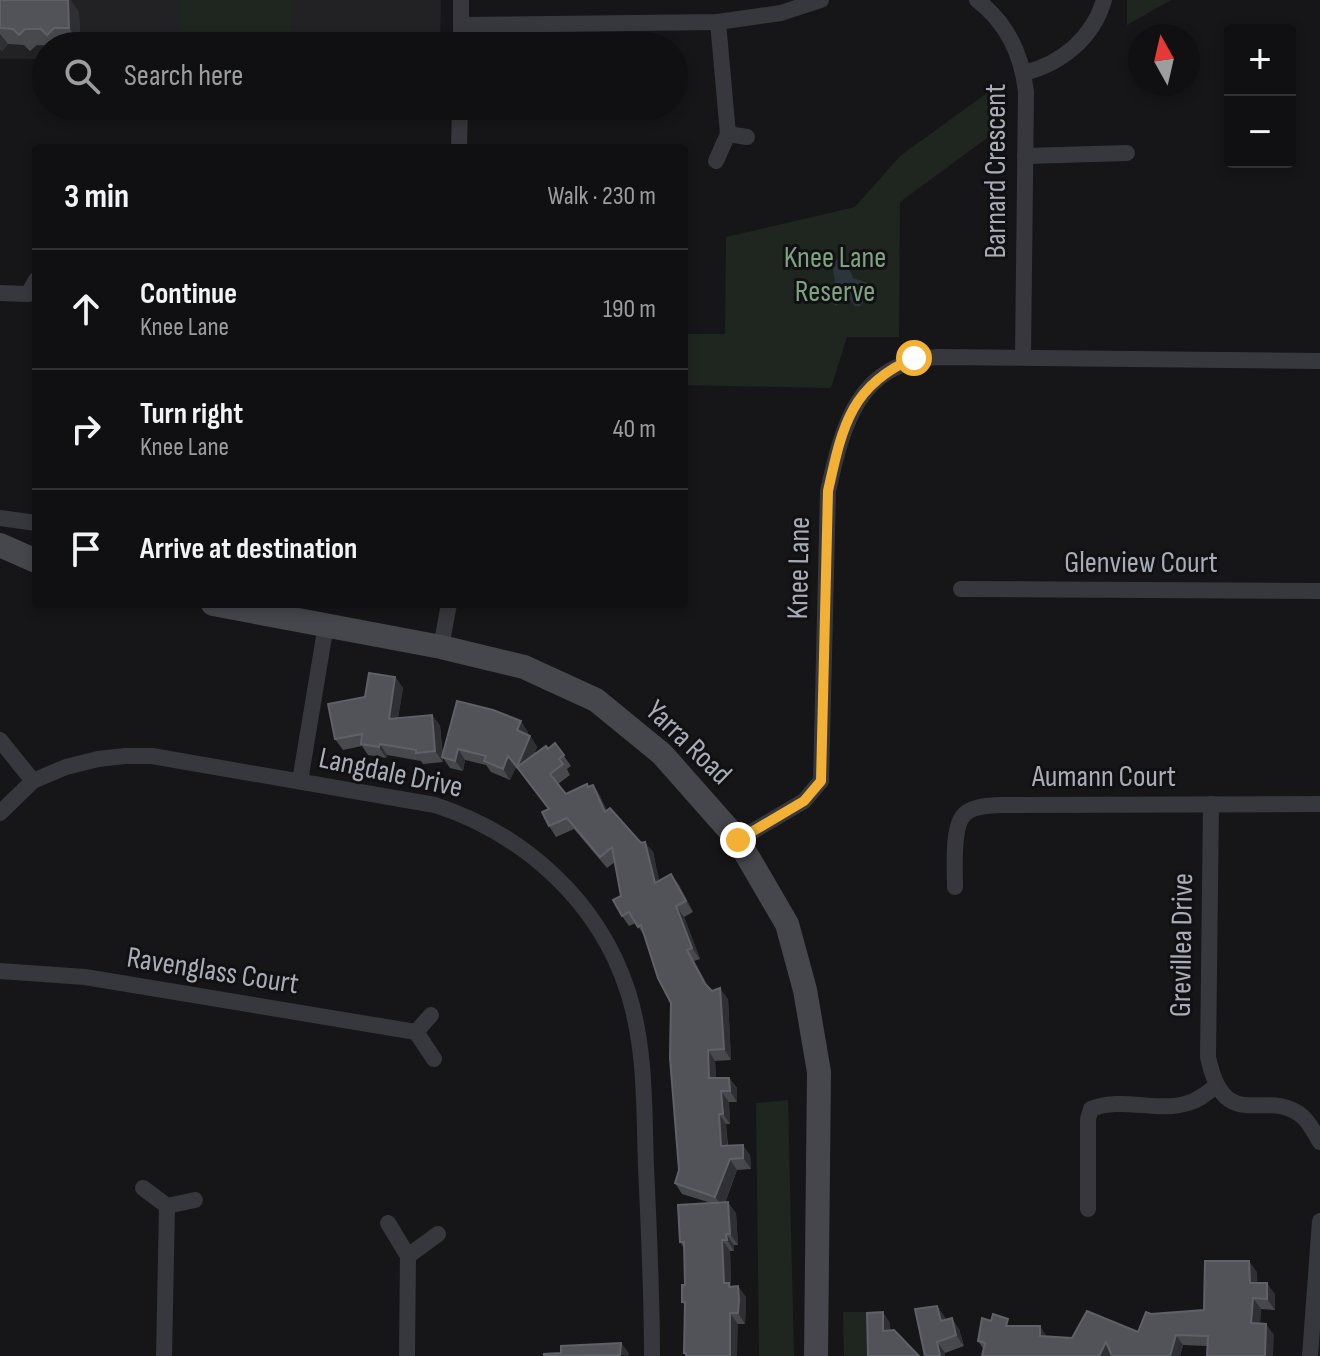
<!DOCTYPE html>
<meta charset="utf-8">
<style>
:root{--surface:#101012;--page:#19191b;--text:#f1f3f6;--muted:#9c9d9f;--line:#303032}
body{margin:0;font-family:"Sofia Sans Condensed",sans-serif;background:var(--page);color:var(--text)}
.controls{position:absolute;right:24px;top:24px;display:grid;overflow:hidden;border-radius:8px;box-shadow:0 4px 12px #0003}
.controls button{width:72px;height:72px;display:grid;place-items:center;padding:0;border:0;border-bottom:2px solid var(--line);background:var(--surface);color:var(--text);font:40px sans-serif}
.compass{position:absolute;left:1128px;top:24px;width:72px;height:72px;border-radius:50%;background:var(--surface);box-shadow:0 4px 12px #0003;rotate:352deg}
.stop{position:absolute;width:24px;height:24px;margin:-18px;border:6px solid #f2b134;border-radius:50%;background:#fff}
.stop.end{background:#f2b134;border-color:#fff;box-shadow:0 2px 8px #0008}
.list{margin:0;padding:0;list-style:none}
h2{display:flex;justify-content:space-between;align-items:center;height:104px;margin:0;padding:0 32px;font-size:34px}
h2 small{font-size:26px;font-weight:400;color:var(--muted)}
.list li{display:grid;grid-template-columns:52px 1fr auto;gap:24px;align-items:center;box-sizing:border-box;height:120px;padding:0 32px;border-top:2px solid var(--line)}
.list b{display:block;font-size:30px;white-space:nowrap}
.list p{margin:0;font-size:26px;white-space:nowrap;color:var(--muted)}
.list em{font-size:26px;font-style:normal;color:var(--muted)}
.icon{flex:none;width:44px;height:44px;fill:none;stroke:currentColor;stroke-width:2;stroke-linecap:round;stroke-linejoin:round}
.map{position:relative;flex:none;width:1320px;height:1356px;overflow:hidden}
.search{position:absolute;background:var(--surface);box-shadow:0 4px 12px #0003;left:32px;top:32px;width:656px;height:88px;display:flex;align-items:center;gap:20px;box-sizing:border-box;padding:0 28px;border-radius:44px;color:var(--muted);font-size:30px}
.panel{position:absolute;background:var(--surface);box-shadow:0 4px 12px #0003;left:32px;top:144px;width:656px;height:464px;border-radius:8px}
.map>svg:first-child{display:block}
.built{fill:#222225}
.green{fill:#1e261f}
.water{fill:#2c353c}
.lines{fill:none;stroke-linecap:round;stroke-linejoin:round}
.street{stroke:#37383d;stroke-width:16}
.secondary{stroke:#45474d;stroke-width:24}
.wall{fill:#47494d}
.shaded-wall{fill:#2f3033}
.building{fill:#525359;stroke:#5f6168;stroke-width:2}
.route{stroke:#f2b134;stroke-width:10}
.labels{text-anchor:middle;stroke-width:6;stroke-linejoin:round;paint-order:stroke}
.street-label{font-size:30px;fill:#a8adb8;stroke:#111113}
.park-label{font-size:30px;fill:#7fa381;stroke:#111113}
</style>
<div class="map">
<svg width="1320" height="1356" viewBox="0 0 1320 1356">
<rect width="100%" height="100%" fill="#161618"/>
<path class="built" d="M 0,0 L 441,0 L 440,46 L 46,46 L 46,59 L 0,59 Z"/>
<g class="green">
<path d="M 179,0 L 293,0 L 291,33 L 180,33 Z"/>
<path d="M 1127,0 L 1171,0 L 1127,25 Z"/>
<path d="M 1005,80 L 1006,124 L 900,202 L 899,337 L 847,337 L 831,388 L 684,385 L 684,334 L 725,334 L 726,237 L 855,207 L 900,156 Z"/>
<path d="M 788,1100 L 794,1356 L 759,1356 L 756,1103 Z"/>
<path d="M 843,1312 L 866,1312 L 867,1356 L 844,1356 Z"/>
</g>
<path class="water" d="M 838,259 L 849,268 L 853,278 L 870,284 L 868,295 L 860,306 L 855,306 L 851,300 L 844,298 L 836,306 L 832,303 L 830,288 L 835,281 L 832,264 Z"/>
<g class="lines">
<g class="street">
<path d="M 977,0 C 1007,23 1022,55 1026,92 L 1023,357"/>
<path d="M 461,25 L 718,22 L 781,13 L 821,0"/>
<path d="M 461,46 L 461,0"/>
<path d="M 1024,73 C 1061,64 1093,38 1104,0"/>
<path d="M 728,134 L 747,137"/>
<path d="M 459,148 L 460,106"/>
<path d="M 1025,156 L 1127,153"/>
<path d="M 716,161 L 728,134 L 718,22"/>
<path d="M 0,293 L 28,294 L 36,280"/>
<path d="M 0,518 L 36,523"/>
<path d="M 961,589 L 1320,591"/>
<path d="M 441,647 L 449,604"/>
<path d="M 0,740 L 33,781"/>
<path d="M 300,781 L 326,625"/>
<path d="M 1211,804 L 1208,1057 C 1225,1137 1265,1086 1302,1116 C 1310,1123 1315,1134 1320,1142"/>
<path d="M 0,813 L 33,781 L 66,767 L 98,759 L 125,756 L 152,756 L 435,805 C 524,834 599,901 628,992 C 646,1048 644,1110 646,1167 C 649,1230 652,1293 652,1356"/>
<path d="M 738,840 L 804,801 L 821,781 L 828,491 C 843,424 858,363 937,357 L 1320,361"/>
<path d="M 955,887 C 955,870 952,829 963,816 C 970,806 988,806 999,805 L 1320,804"/>
<path d="M 0,971 L 85,977 L 416,1032"/>
<path d="M 431,1015 L 416,1032 L 434,1059"/>
<path d="M 143,1188 L 167,1206 L 195,1200"/>
<path d="M 1088,1209 L 1088,1119 L 1091,1109 C 1122,1096 1157,1113 1188,1103 C 1199,1100 1207,1093 1216,1086"/>
<path d="M 388,1223 L 408,1256 L 438,1234"/>
<path d="M 164,1356 L 167,1206"/>
<path d="M 407,1356 L 408,1256"/>
<path d="M 1310,1356 L 1320,1221"/>
</g>
<g class="secondary">
<path d="M 0,545 L 36,561"/>
<path d="M 213,604 L 441,647 L 524,667 L 596,700 L 662,754 L 738,840 L 787,924 L 805,990 L 819,1072 L 816,1356"/>
</g>
</g>
<g class="wall">
<path d="M 0,0 L 79,12 L 80,45 L 65,45 L 64,46 L 37,45 L 30,51 L 24,45 L 8,44 L 2,51 L 0,49 Z"/>
<path d="M 395,677 L 403,688 L 398,718 L 432,715 L 440,726 L 443,756 L 457,701 L 528,732 L 527,735 L 530,736 L 537,747 L 534,754 L 548,749 L 555,743 L 571,766 L 567,769 L 570,775 L 558,784 L 566,794 L 593,785 L 600,796 L 607,811 L 653,852 L 659,881 L 679,885 L 693,912 L 684,917 L 700,959 L 694,961 L 709,988 L 712,991 L 728,999 L 731,1060 L 715,1061 L 716,1078 L 729,1078 L 737,1088 L 737,1102 L 729,1102 L 730,1124 L 726,1124 L 728,1146 L 750,1155 L 751,1169 L 737,1170 L 725,1203 L 736,1213 L 738,1245 L 734,1245 L 734,1251 L 730,1251 L 731,1286 L 746,1297 L 745,1324 L 738,1324 L 686,1356 L 684,1353 L 685,1305 L 682,1302 L 685,1285 L 684,1248 L 680,1242 L 711,1203 L 682,1194 L 675,1183 L 679,1170 L 671,1003 L 645,937 L 636,923 L 629,926 L 622,916 L 621,896 L 615,862 L 607,868 L 574,829 L 556,837 L 549,826 L 549,809 L 516,767 L 510,780 L 491,772 L 486,765 L 465,760 L 463,771 L 450,768 L 443,758 L 443,762 L 423,764 L 421,761 L 387,755 L 386,758 L 368,755 L 362,746 L 343,750 L 335,739 L 365,697 Z"/>
<path d="M 1257,1272 L 1257,1283 L 1275,1294 L 1275,1310 L 1261,1309 L 1260,1324 L 1274,1335 L 1207,1346 L 1183,1345 L 1180,1356 L 982,1356 L 984,1350 L 978,1341 L 991,1321 L 1013,1326 L 1047,1337 L 1072,1338 L 1138,1332 L 1151,1314 L 1204,1310 Z"/>
<path d="M 937,1306 L 946,1320 L 959,1329 L 964,1346 L 945,1353 L 925,1356 Z"/>
</g>
<g class="shaded-wall">
<path d="M 68,0 L 71,0 L 79,12 L 80,45 L 69,28 Z"/>
<path d="M 0,34 L 8,44 L 2,51 L 0,48 Z"/>
<path d="M 395,677 L 403,688 L 396,730 L 389,719 Z"/>
<path d="M 432,715 L 440,726 L 443,762 L 435,751 Z"/>
<path d="M 521,721 L 528,732 L 524,741 L 517,730 Z"/>
<path d="M 530,736 L 537,747 L 525,777 L 517,767 L 524,777 L 517,767 Z"/>
<path d="M 380,744 L 387,755 L 386,758 L 379,747 Z"/>
<path d="M 458,749 L 465,760 L 463,771 L 455,761 Z"/>
<path d="M 508,756 L 516,767 L 510,780 L 503,769 Z"/>
<path d="M 593,785 L 600,796 L 613,823 L 605,812 Z"/>
<path d="M 645,842 L 653,852 L 662,894 L 655,883 Z"/>
<path d="M 671,874 L 679,885 L 693,912 L 686,901 Z"/>
<path d="M 676,906 L 684,917 L 700,959 L 692,948 Z"/>
<path d="M 687,950 L 694,961 L 713,994 L 705,984 Z"/>
<path d="M 720,988 L 728,999 L 731,1060 L 724,1049 Z"/>
<path d="M 708,1050 L 715,1061 L 717,1089 L 709,1078 Z"/>
<path d="M 729,1078 L 737,1088 L 737,1102 L 730,1091 Z"/>
<path d="M 721,1091 L 729,1102 L 730,1124 L 723,1114 Z"/>
<path d="M 719,1114 L 726,1124 L 728,1157 L 721,1146 Z"/>
<path d="M 743,1145 L 750,1155 L 751,1169 L 743,1158 Z"/>
<path d="M 730,1159 L 737,1170 L 723,1207 L 715,1197 Z"/>
<path d="M 728,1202 L 736,1213 L 738,1245 L 730,1234 Z"/>
<path d="M 726,1234 L 734,1245 L 734,1251 L 727,1240 Z"/>
<path d="M 722,1240 L 730,1251 L 731,1286 L 737,1294 L 724,1283 Z"/>
<path d="M 1249,1261 L 1257,1272 L 1258,1294 L 1250,1283 Z"/>
<path d="M 1267,1283 L 1275,1294 L 1275,1310 L 1267,1299 Z"/>
<path d="M 738,1286 L 746,1297 L 745,1324 L 738,1313 Z"/>
<path d="M 1253,1298 L 1261,1309 L 1259,1334 L 1251,1323 Z"/>
<path d="M 937,1306 L 945,1317 L 948,1332 L 941,1321 Z"/>
<path d="M 883,1312 L 890,1323 L 891,1342 L 883,1331 Z"/>
<path d="M 730,1313 L 738,1324 L 737,1356 L 730,1356 Z"/>
<path d="M 952,1318 L 959,1329 L 964,1346 L 956,1335 Z"/>
<path d="M 1266,1324 L 1274,1335 L 1273,1356 L 1265,1356 Z"/>
<path d="M 1040,1326 L 1047,1337 L 1040,1336 Z"/>
<path d="M 1176,1335 L 1183,1345 L 1180,1356 L 1170,1356 Z"/>
<path d="M 937,1342 L 945,1353 L 945,1356 L 940,1356 Z"/>
<path d="M 1106,1342 L 1112,1356 L 1099,1356 Z"/>
<path d="M 621,1343 L 629,1353 L 628,1356 L 620,1355 Z"/>
</g>
<g class="building">
<path d="M 0,0 L 68,0 L 69,28 L 54,28 L 47,35 L 41,29 L 25,29 L 19,35 L 13,29 L 0,28 Z"/>
<path d="M 369,673 L 395,677 L 389,719 L 432,715 L 435,751 L 416,753 L 416,750 L 380,744 L 379,747 L 361,744 L 362,734 L 335,739 L 328,704 L 365,697 Z"/>
<path d="M 457,701 L 493,710 L 521,721 L 517,730 L 530,736 L 517,767 L 508,756 L 503,769 L 484,761 L 486,756 L 458,749 L 455,761 L 442,757 Z"/>
<path d="M 555,743 L 564,755 L 559,759 L 563,764 L 550,774 L 566,794 L 587,784 L 588,787 L 593,785 L 605,812 L 610,808 L 641,843 L 645,842 L 655,883 L 671,874 L 686,901 L 676,906 L 692,948 L 687,950 L 705,984 L 712,991 L 720,988 L 724,1049 L 708,1050 L 709,1078 L 729,1078 L 730,1091 L 721,1091 L 723,1114 L 719,1114 L 721,1146 L 743,1145 L 743,1158 L 730,1159 L 715,1197 L 675,1183 L 679,1170 L 670,1058 L 671,1003 L 658,978 L 641,925 L 638,927 L 629,912 L 622,916 L 613,900 L 621,896 L 612,847 L 600,857 L 567,818 L 549,826 L 542,812 L 549,809 L 517,767 L 546,746 L 548,749 Z"/>
<path d="M 728,1202 L 730,1234 L 726,1234 L 727,1240 L 722,1240 L 724,1283 L 729,1283 L 729,1287 L 738,1286 L 739,1300 L 738,1313 L 730,1313 L 730,1356 L 686,1356 L 686,1353 L 684,1353 L 685,1302 L 682,1302 L 682,1285 L 685,1285 L 684,1242 L 680,1242 L 678,1205 Z"/>
<path d="M 1205,1261 L 1249,1261 L 1250,1283 L 1267,1283 L 1267,1299 L 1253,1298 L 1251,1323 L 1266,1324 L 1265,1356 L 1207,1356 L 1208,1336 L 1176,1335 L 1170,1356 L 1112,1356 L 1106,1342 L 1099,1356 L 982,1356 L 985,1343 L 978,1341 L 982,1318 L 991,1321 L 993,1314 L 1008,1319 L 1006,1326 L 1040,1326 L 1040,1336 L 1072,1338 L 1087,1311 L 1138,1332 L 1146,1312 L 1151,1314 L 1204,1310 Z"/>
<path d="M 937,1306 L 941,1321 L 952,1318 L 956,1335 L 937,1342 L 940,1356 L 925,1356 L 915,1309 Z"/>
<path d="M 883,1312 L 883,1331 L 894,1330 L 919,1356 L 868,1356 L 867,1313 Z"/>
<path d="M 621,1343 L 620,1355 L 544,1356 L 544,1354 L 561,1353 L 561,1346 Z"/>
</g>
<g class="lines">
<path class="route" d="M 738,840 L 804,801 L 821,781 L 828,491 C 842,428 850,385 914,358"/>
</g>
<g class="labels">
<g class="street-label">
<text transform="translate(995 171) rotate(-90)" y="10">Barnard Crescent</text>
<text x="1141" y="572">Glenview Court</text>
<text transform="translate(798 568) rotate(-89)" y="10">Knee Lane</text>
<text transform="translate(689 742) rotate(44)" y="10">Yarra Road</text>
<text transform="translate(391 772) rotate(12)" y="10">Langdale Drive</text>
<text x="1104" y="786">Aumann Court</text>
<text transform="translate(1181 945) rotate(-89)" y="10">Grevillea Drive</text>
<text transform="translate(213 970) rotate(9)" y="10">Ravenglass Court</text>
</g>
<g class="park-label">
<text x="835" y="267">Knee Lane<tspan x="835" dy="34">Reserve</tspan></text>
</g>
</g>
</svg>
<div class="controls">
<button>+</button>
<button>−</button>
</div>
<svg class="compass" viewBox="-18 -18 36 36"><path d="M0-13l5 13h-10z" fill="#e53935"/><path d="M0 13l5-13h-10z" fill="#9c9d9f"/></svg>
<div class="stop" style="left:914px;top:358px"></div>
<div class="stop end" style="left:738px;top:840px"></div>
<div class="search"><svg class="icon" aria-label="search" viewBox="0 0 24 24"><circle cx="10" cy="10" r="6"/><path d="M15 15l6 6"/></svg>Search here</div>
<section class="panel">
<h2>3 min<small>Walk · 230 m</small></h2>
<ul class="list">
<li><svg class="icon" aria-label="ahead" viewBox="0 0 24 24"><path d="M12 20V5M6 11l6-6 6 6"/></svg><div><b>Continue</b><p>Knee Lane</p></div><em>190 m</em></li>
<li><svg class="icon" aria-label="right" viewBox="0 0 24 24"><path d="M7 20v-9h11M14 6l5 5-5 5"/></svg><div><b>Turn right</b><p>Knee Lane</p></div><em>40 m</em></li>
<li><svg class="icon" aria-label="arrive" viewBox="0 0 24 24"><path d="M6 21V4h12l-3 4 3 4H6"/></svg><div><b>Arrive at destination</b></div></li>
</ul>
</section>
</div>
